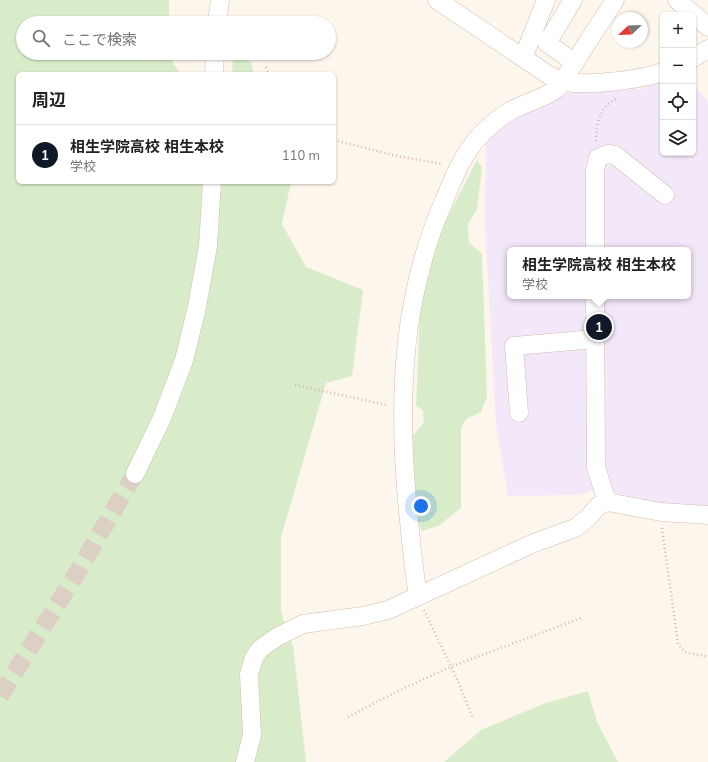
<!DOCTYPE html>
<html lang="ja">
<meta charset="utf-8">
<style>
:root{--surface:#fff;--page:#f2f2f2;--text:#222;--muted:#767676;--line:#e0e0e0;--accent:#111827}
body{margin:0;font-family:Mulish,"Noto Sans JP",sans-serif;background:var(--page);color:var(--text)}
.controls{position:absolute;right:12px;top:12px;display:grid;overflow:hidden;border-radius:6px;box-shadow:0 1px 3px #0004}
.controls button{width:36px;height:36px;display:grid;place-items:center;padding:0;border:0;border-bottom:1px solid var(--line);background:var(--surface);color:var(--text);font:20px sans-serif}
.compass{position:absolute;left:612px;top:12px;width:36px;height:36px;border-radius:50%;background:var(--surface);box-shadow:0 1px 3px #0004;rotate:247deg}
.you{position:absolute;left:421px;top:506px;width:14px;height:14px;margin:-10px;border:3px solid #fff;border-radius:50%;background:#1a73e8;box-shadow:0 0 0 6px #1a73e833}
.badge{display:grid;place-items:center;width:26px;height:26px;border-radius:50%;background:var(--accent);color:#fff;font-size:13px;font-weight:700}
.pin{position:absolute;translate:-50% -50%;border:2px solid #fff;box-shadow:0 1px 4px #0006}
.popup{position:absolute;left:507px;top:247px;width:184px;height:52px;box-sizing:border-box;display:grid;place-content:center;border-radius:6px;background:var(--surface);filter:drop-shadow(0 1px 3px #0005);font-size:13px;white-space:nowrap;color:var(--muted)}
.popup b{font-size:15px;color:var(--text)}
.popup::after{content:'';position:absolute;left:50%;top:100%;margin-left:-8px;border:8px solid transparent;border-top-color:var(--surface)}
.list{margin:0;padding:0;list-style:none}
h2{display:flex;justify-content:space-between;align-items:center;height:52px;margin:0;padding:0 16px;font-size:17px}
h2 small{font-size:13px;font-weight:400;color:var(--muted)}
.list li{display:grid;grid-template-columns:26px 1fr auto;gap:12px;align-items:center;box-sizing:border-box;height:60px;padding:0 16px;border-top:1px solid var(--line)}
.list b{display:block;font-size:15px;white-space:nowrap}
.list p{margin:0;font-size:13px;white-space:nowrap;color:var(--muted)}
.list em{font-size:13px;font-style:normal;color:var(--muted)}
.icon{flex:none;width:22px;height:22px;fill:none;stroke:currentColor;stroke-width:2;stroke-linecap:round;stroke-linejoin:round}
.map{position:relative;flex:none;width:708px;height:762px;overflow:hidden}
.search{position:absolute;background:var(--surface);box-shadow:0 1px 3px #0004;left:16px;top:16px;width:320px;height:44px;display:flex;align-items:center;gap:10px;box-sizing:border-box;padding:0 14px;border-radius:22px;color:var(--muted);font-size:15px}
.panel{position:absolute;background:var(--surface);box-shadow:0 1px 3px #0004;left:16px;top:72px;width:320px;height:112px;border-radius:6px}
.map>svg:first-child{display:block}
.education{fill:#f3e8fa;fill-rule:evenodd}
.green{fill:#d8ecc9}
.lines{fill:none;stroke-linecap:round;stroke-linejoin:round}
.minor-tunnel{stroke:#dcd0c4;stroke-width:18;stroke-dasharray:18 9;stroke-linecap:butt}
.minor-casing{stroke:#d1beb0;stroke-width:19}
.path{stroke:#d9b8a5;stroke-width:2.5;stroke-dasharray:1 3;stroke-linecap:butt}
.minor{stroke:#fff;stroke-width:18}
</style>
<div class="map">
<svg width="708" height="762" viewBox="0 0 708 762">
<rect width="100%" height="100%" fill="#fdf6ec"/>
<path class="education" d="M 663,78 L 663,153 L 693,153 L 693,83 L 708,102 L 708,508 L 679,506 L 632,500 L 611,492 L 592,491 L 577,495 L 508,496 L 496,425 L 485,228 L 486,140 L 519,115 L 569,93 L 590,88 L 634,83 L 638,90 ZM 510,250 L 688,250 L 688,296 L 510,296 Z"/>
<g class="green">
<path d="M 0,0 L 169,0 L 169,23 L 23,23 L 23,53 L 170,53 L 170,57 L 180,74 L 18,74 L 18,182 L 291,182 L 282,224 L 306,267 L 363,290 L 352,376 L 326,383 L 281,537 L 281,612 L 293,646 L 306,762 L 0,762 Z"/>
<path d="M 233,56 L 251,62 L 254,74 L 232,74 Z"/>
<path d="M 477,160 L 482,168 L 477,209 L 468,224 L 469,243 L 482,254 L 487,397 L 481,412 L 466,419 L 461,428 L 461,508 L 438,526 L 422,531 C 411,513 413,460 412,437 L 424,422 L 423,410 L 416,406 L 420,310 L 440,232 Z"/>
<path d="M 588,691 L 597,722 L 618,762 L 444,762 L 481,730 L 543,704 Z"/>
</g>
<g class="lines">
<path class="minor-tunnel" d="M 0,696 L 75,576 L 135,474"/>
<g class="minor-casing">
<g id="minor">
<path d="M 437,0 L 550,76 C 555,78 560,81 565,82 C 590,86 638,80 663,72"/>
<path d="M 573,0 L 547,43 L 575,63"/>
<path d="M 677,0 L 708,27"/>
<path d="M 217,23 L 220,0"/>
<path d="M 523,58 L 546,0"/>
<path d="M 693,58 L 708,49"/>
<path d="M 214,74 L 215,53"/>
<path d="M 595,250 L 595,170 L 598,158 L 608,154 L 615,155 L 665,195"/>
<path d="M 595,296 L 596,467 L 607,502"/>
<path d="M 519,413 L 514,346 L 595,339"/>
<path d="M 135,474 L 162,418 L 184,360 L 197,307 L 208,246 L 212,182"/>
<path d="M 418,596 C 413,565 410,532 407,500 C 398,398 402,296 444,201 C 452,181 460,161 473,144 C 482,132 499,117 512,110 C 527,102 543,99 558,88 L 615,0"/>
<path d="M 245,762 L 252,735 L 249,674 L 254,658 L 260,649 L 277,637 L 303,624 L 363,616 L 388,610 L 534,543 L 575,528 L 588,518 L 598,506 L 607,502 L 661,512 L 708,515"/>
</g>
</g>
<g class="path">
<path d="M 266,67 L 269,74"/>
<path d="M 334,140 L 397,156 L 442,164"/>
<path d="M 596,141 C 597,121 599,108 617,98"/>
<path d="M 295,385 L 387,405"/>
<path d="M 662,528 L 678,644 L 685,652 L 708,657"/>
<path d="M 424,610 L 458,681 L 473,719"/>
<path d="M 348,717 L 394,693 L 450,667 L 581,618"/>
</g>
<use href="#minor" class="minor"/>
</g>
</svg>
<div class="controls">
<button>+</button>
<button>−</button>
<button><svg class="icon" aria-label="locate" viewBox="0 0 24 24"><circle cx="12" cy="12" r="6"/><path d="M12 2v4M12 18v4M2 12h4M18 12h4"/></svg></button>
<button><svg class="icon" aria-label="layers" viewBox="0 0 24 24"><path d="M12 4l9 5-9 5-9-5zM3 14l9 5 9-5"/></svg></button>
</div>
<svg class="compass" viewBox="-18 -18 36 36"><path d="M0-13l5 13h-10z" fill="#e53935"/><path d="M0 13l5-13h-10z" fill="#767676"/></svg>
<div class="you"></div>
<div class="pin badge" style="left:599px;top:327px">1</div>
<div class="popup"><b>相生学院高校 相生本校</b>学校</div>
<div class="search"><svg class="icon" aria-label="search" viewBox="0 0 24 24"><circle cx="10" cy="10" r="6"/><path d="M15 15l6 6"/></svg>ここで検索</div>
<section class="panel">
<h2>周辺<small></small></h2>
<ul class="list">
<li><span class="badge">1</span><div><b>相生学院高校 相生本校</b><p>学校</p></div><em>110 m</em></li>
</ul>
</section>
</div>
